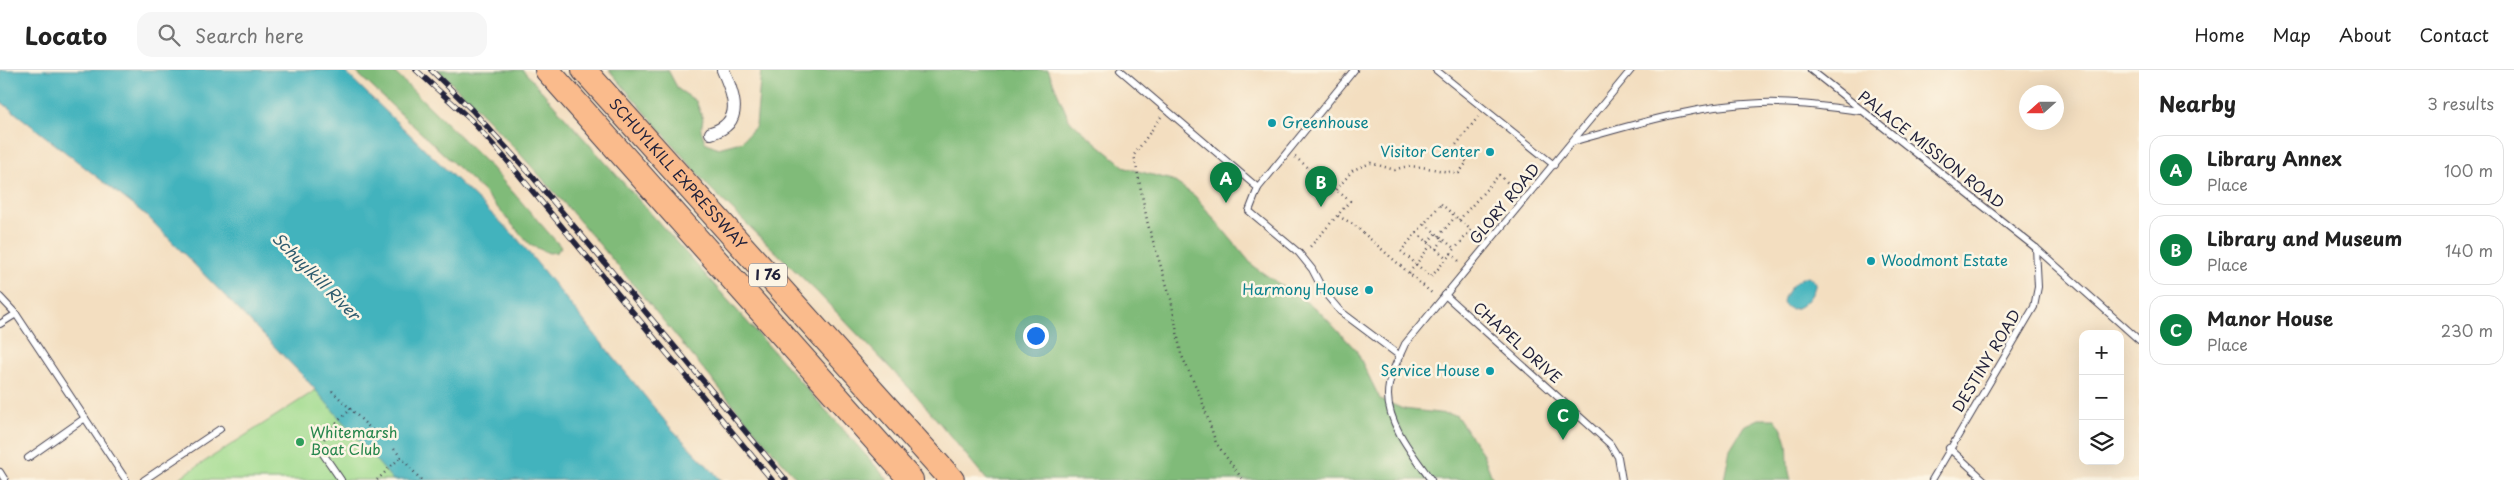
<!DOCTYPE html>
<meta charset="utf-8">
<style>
:root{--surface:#fff;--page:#f6f6f6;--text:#222;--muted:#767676;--line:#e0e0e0;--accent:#0b8043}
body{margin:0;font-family:"Playpen Sans",sans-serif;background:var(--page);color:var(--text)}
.controls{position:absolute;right:15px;bottom:15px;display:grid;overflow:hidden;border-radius:10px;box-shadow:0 5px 20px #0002}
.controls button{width:45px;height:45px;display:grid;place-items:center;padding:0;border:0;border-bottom:1px solid var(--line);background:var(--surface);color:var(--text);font:25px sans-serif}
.compass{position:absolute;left:2019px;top:15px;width:45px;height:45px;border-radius:50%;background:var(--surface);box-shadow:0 5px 20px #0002;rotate:249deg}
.you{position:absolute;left:1035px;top:265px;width:18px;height:18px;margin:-12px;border:4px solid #fff;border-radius:50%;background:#1a73e8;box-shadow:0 0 0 8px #1a73e833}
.badge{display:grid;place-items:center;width:32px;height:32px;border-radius:50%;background:var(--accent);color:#fff;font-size:16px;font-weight:700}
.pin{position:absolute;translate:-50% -41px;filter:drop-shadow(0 1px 2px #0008)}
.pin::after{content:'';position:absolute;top:26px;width:18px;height:15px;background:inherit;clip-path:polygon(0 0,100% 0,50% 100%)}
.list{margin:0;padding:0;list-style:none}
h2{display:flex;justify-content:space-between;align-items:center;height:65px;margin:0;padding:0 20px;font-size:21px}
h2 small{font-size:16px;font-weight:400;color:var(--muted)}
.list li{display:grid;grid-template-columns:32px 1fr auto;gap:15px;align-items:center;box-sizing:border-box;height:70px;margin:0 10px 10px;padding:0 10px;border:1px solid var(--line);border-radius:15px}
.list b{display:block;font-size:19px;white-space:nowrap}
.list p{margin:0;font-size:16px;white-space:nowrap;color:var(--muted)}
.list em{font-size:16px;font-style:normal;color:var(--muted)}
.icon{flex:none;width:28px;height:28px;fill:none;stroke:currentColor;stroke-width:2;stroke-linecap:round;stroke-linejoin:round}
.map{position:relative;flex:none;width:2139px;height:410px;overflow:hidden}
header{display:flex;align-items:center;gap:30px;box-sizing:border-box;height:70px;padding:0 25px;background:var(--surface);border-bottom:1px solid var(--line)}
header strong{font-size:24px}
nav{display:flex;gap:28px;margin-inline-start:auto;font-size:18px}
.search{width:350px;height:45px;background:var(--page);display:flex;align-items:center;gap:12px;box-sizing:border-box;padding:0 18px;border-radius:15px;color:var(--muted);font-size:19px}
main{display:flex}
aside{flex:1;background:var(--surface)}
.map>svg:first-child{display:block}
.green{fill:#a0db8e;stroke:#617e64}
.forest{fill:#80bb79;stroke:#516e5a}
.water{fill:#43b3bd;stroke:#326a7c}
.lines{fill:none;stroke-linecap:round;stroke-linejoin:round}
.lane-casing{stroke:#413e4f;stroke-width:8}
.street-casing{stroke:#413e4f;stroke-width:14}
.highway-casing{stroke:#413e4f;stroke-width:26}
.path{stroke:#413e4f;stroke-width:2.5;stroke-dasharray:1 4;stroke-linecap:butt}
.lane{stroke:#fff;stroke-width:6}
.street{stroke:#fff;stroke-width:12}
.highway{stroke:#fabb8c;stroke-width:24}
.rail-casing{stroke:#22223b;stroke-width:5.5}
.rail{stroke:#fcf5e5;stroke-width:4;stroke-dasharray:11;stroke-linecap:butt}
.culture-dot{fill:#0f9aa8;stroke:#fcf5e5;stroke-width:2}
.leisure-dot{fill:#2e9e5b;stroke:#fcf5e5;stroke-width:2}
.labels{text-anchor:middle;stroke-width:5;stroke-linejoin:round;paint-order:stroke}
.shield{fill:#fcf5e5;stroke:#63616e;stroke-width:1}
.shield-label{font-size:14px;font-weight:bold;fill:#22223b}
.culture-label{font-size:15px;fill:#0d838f;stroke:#fcf5e5;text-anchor:end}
.street-label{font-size:15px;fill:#22223b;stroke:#fcf5e5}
.leisure-label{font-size:15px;fill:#27864d;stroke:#fcf5e5;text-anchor:start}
.water-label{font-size:16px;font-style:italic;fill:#2f5c6f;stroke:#fcf5e5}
</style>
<header>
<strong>Locato</strong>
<div class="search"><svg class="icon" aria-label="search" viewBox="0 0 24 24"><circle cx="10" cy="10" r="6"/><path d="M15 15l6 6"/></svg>Search here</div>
<nav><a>Home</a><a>Map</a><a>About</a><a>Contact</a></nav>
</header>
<main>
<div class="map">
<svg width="2139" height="410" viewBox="0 0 2139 410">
<rect width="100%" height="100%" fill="#fcf5e5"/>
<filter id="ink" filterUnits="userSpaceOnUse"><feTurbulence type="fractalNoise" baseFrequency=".02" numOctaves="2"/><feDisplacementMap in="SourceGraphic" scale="10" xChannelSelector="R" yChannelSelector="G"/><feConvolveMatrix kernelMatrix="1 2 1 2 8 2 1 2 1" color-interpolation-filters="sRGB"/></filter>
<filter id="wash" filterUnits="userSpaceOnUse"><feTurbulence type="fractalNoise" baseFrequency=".0096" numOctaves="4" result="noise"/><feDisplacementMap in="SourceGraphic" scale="20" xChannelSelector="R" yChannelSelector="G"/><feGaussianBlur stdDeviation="1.12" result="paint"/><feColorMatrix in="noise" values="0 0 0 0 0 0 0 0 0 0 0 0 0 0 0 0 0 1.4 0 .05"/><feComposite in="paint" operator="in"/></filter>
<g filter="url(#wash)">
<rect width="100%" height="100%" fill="#f3dec0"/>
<path class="green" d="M 316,320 L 399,410 L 176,410 Z"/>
<g class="forest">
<path d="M 354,0 L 392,0 L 488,94 L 561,177 L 557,182 L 549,183 L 530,175 L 483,121 Z"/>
<path d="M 438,0 L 523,0 L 888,410 L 798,410 C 677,274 570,126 438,0 Z"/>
<path d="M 609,0 L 668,0 L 678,19 L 696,31 L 703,49 L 701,60 L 705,72 L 718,78 L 741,72 L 756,56 L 761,0 L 1048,0 L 1069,50 L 1126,98 L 1172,110 L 1195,126 L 1254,197 L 1318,240 L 1356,280 L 1380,329 L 1403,339 L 1456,345 L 1483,384 L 1493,410 L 987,410 L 917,326 L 817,222 L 709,117 Z"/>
<path d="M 1759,349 L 1775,349 C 1795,375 1783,383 1791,410 L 1724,410 L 1730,379 L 1744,356 Z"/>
</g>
<g class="water">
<path d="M 0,0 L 343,0 L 516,167 L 669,356 L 721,410 L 393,410 L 306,309 L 147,146 L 0,31 Z"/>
<path d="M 1808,206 L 1815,212 C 1817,226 1792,251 1783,232 C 1784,222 1798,207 1808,206 Z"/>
</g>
</g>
<g filter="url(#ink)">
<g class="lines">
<g class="lane-casing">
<g id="lane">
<path d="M 1120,0 L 1258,118 L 1249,141 L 1299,183 L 1312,199 L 1324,222 L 1340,241 L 1400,286"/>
<path d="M 1436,0 L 1554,95"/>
<path d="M 1811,0 L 2036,178 L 2139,270"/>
<path d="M 1572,72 C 1635,54 1696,35 1762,33 C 1794,32 1828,37 1860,41"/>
<path d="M 1258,118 L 1354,0"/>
<path d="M 1445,225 L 1610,374 L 1618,387 L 1622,410"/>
<path d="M 0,227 L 16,244 L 126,410"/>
<path d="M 0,254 L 16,244"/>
<path d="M 319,378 L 341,410"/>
<path d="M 1949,378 L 1984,410"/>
<path d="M 28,388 L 85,348"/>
<path d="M 0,402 L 5,410"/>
<path d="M 144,410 L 220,359"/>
<path d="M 1431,410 C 1414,386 1388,355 1388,325 C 1388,307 1398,290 1405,274 L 1631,0"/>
<path d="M 1932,410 L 2034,237 L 2038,217 L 2036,178"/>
</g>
</g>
<g class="street-casing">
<path id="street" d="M 711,63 C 745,53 734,25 723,0"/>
</g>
<g class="highway-casing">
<g id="highway">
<path d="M 547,0 L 911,410"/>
<path id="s1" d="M 584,0 L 952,410"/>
</g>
</g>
<g class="path">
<path d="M 1161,47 L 1134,85 L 1148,155 L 1171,229 L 1181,284 L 1201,328 L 1216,373 L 1243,410"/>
<path d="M 1295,87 L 1350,131 L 1309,178"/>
<path d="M 1336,120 L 1353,100 L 1371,93 L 1395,100 C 1412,91 1439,102 1459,103 L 1467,92 L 1452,80 L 1478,47"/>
<path d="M 1441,134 L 1471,160 L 1431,207 L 1401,181 Z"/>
<path d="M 1338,146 L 1353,154 L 1434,225"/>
<path d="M 1459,150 L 1499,105 L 1518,122"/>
<path d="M 1425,154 L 1455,179"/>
<path d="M 1417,163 L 1447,188"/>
<path d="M 1439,166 L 1455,147"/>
<path d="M 1428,172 L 1436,163"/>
<path d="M 1436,179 L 1443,170"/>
<path d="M 1451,183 L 1459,191"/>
<path d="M 1409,203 L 1431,175"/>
<path d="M 332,321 L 378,366"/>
<path d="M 324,369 L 338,351 L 351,339"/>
<path d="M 394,379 L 421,410"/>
<path d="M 377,410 L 401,387"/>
</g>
<use href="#lane" class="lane"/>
<use href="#street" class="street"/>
<use href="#highway" class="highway"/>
<g class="rail-casing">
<g id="rail">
<path d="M 416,0 L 471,50 L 505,88 L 772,410"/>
<path d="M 431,0 L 472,40 L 532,106 L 786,410"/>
</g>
</g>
<use href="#rail" class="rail"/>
</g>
</g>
<g class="culture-dot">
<circle cx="1272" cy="53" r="5"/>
<circle cx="1490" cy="82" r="5"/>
<circle cx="1871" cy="191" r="5"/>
<circle cx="1369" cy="220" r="5"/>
<circle cx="1490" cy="301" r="5"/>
</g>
<circle class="leisure-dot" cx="300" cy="372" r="5"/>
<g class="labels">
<rect class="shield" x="749" y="193.5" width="38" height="23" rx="4"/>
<g class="shield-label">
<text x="768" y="210">I 76</text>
</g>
<g class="culture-label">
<text x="1282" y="58" text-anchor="start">Greenhouse</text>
<text x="1480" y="87">Visitor Center</text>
<text x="1881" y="196" text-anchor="start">Woodmont Estate</text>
<text x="1359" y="225">Harmony House</text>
<text x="1480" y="306">Service House</text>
</g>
<g class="street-label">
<text transform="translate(1931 80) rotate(38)" y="5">PALACE MISSION ROAD</text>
<text dy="5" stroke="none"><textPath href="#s1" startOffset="140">SCHUYLKILL EXPRESSWAY</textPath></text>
<text transform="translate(1505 134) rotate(-50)" y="5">GLORY ROAD</text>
<text transform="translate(1517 273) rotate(42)" y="5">CHAPEL DRIVE</text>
<text transform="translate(1987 291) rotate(-59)" y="5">DESTINY ROAD</text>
</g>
<g class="leisure-label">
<text x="310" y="368">Whitemarsh<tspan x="310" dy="17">Boat Club</tspan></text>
</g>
<g class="water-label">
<text transform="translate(316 206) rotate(45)" y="6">Schuylkill River</text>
</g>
</g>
</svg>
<div class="controls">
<button>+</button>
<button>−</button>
<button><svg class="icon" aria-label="layers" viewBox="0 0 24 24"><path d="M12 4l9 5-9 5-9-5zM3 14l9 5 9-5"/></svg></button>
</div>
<svg class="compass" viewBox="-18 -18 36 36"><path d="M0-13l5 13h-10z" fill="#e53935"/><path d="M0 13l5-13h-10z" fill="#767676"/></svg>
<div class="you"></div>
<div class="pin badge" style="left:1226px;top:133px">A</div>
<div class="pin badge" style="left:1321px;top:137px">B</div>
<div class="pin badge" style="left:1563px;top:370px">C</div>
</div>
<aside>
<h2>Nearby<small>3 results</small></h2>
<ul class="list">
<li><span class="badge">A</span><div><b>Library Annex</b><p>Place</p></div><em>100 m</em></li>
<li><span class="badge">B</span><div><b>Library and Museum</b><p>Place</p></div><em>140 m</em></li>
<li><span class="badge">C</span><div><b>Manor House</b><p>Place</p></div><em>230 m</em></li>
</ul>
</aside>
</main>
